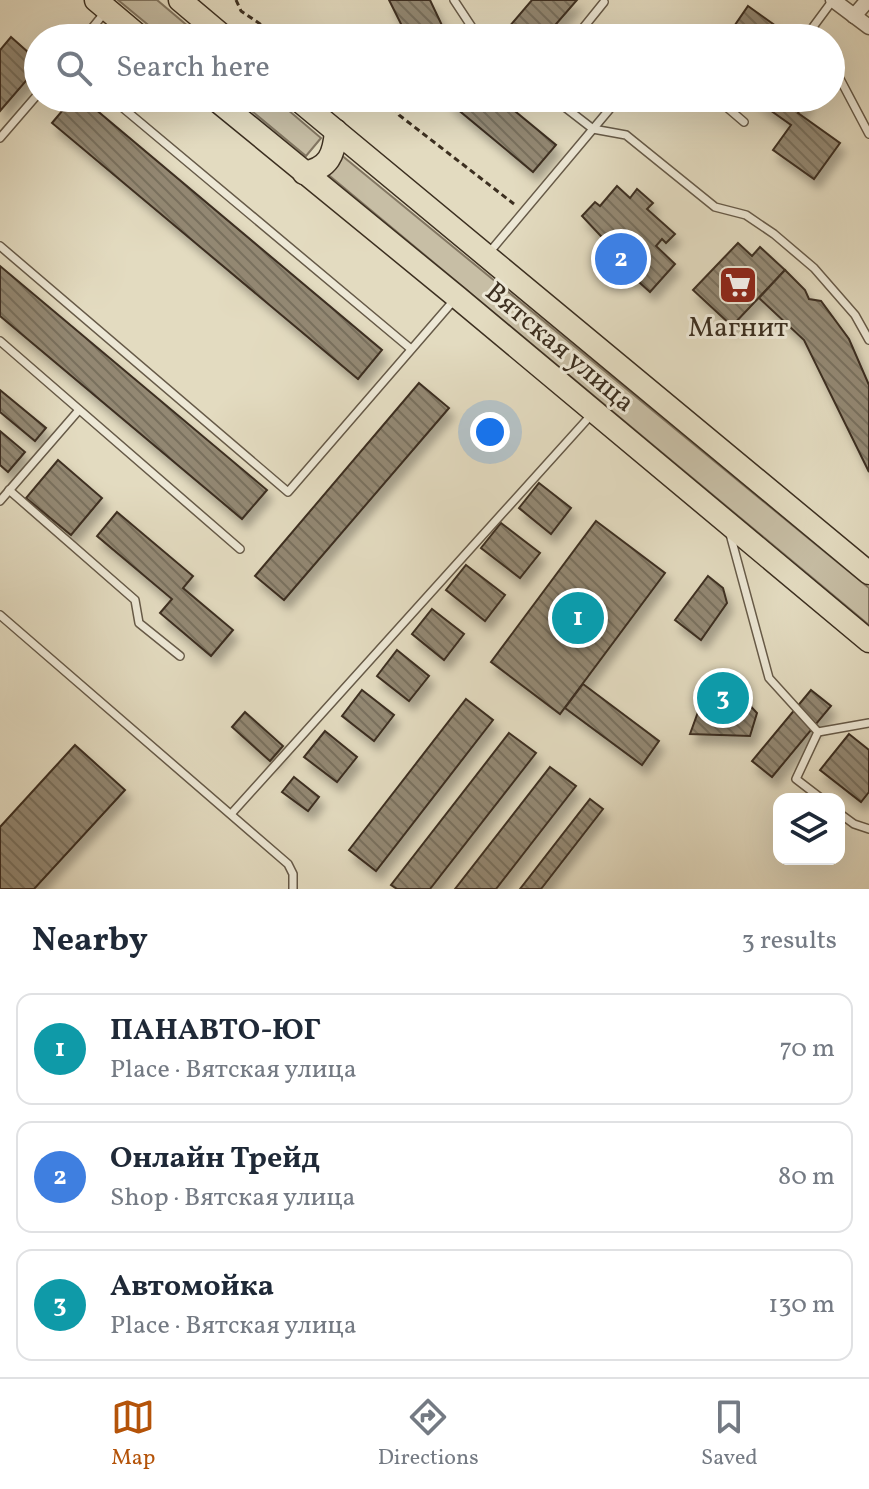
<!DOCTYPE html>
<meta charset="utf-8">
<style>
:root{--surface:#fff;--page:#f6f6f7;--text:#1f2937;--muted:#747a83;--line:#e0e1e3;--accent:#b45309}
body{margin:0;font-family:Vollkorn,serif;background:var(--page);color:var(--text)}
.controls{position:absolute;right:24px;bottom:24px;display:grid;overflow:hidden;border-radius:16px;box-shadow:0 8px 32px #0002}
.controls button{width:72px;height:72px;display:grid;place-items:center;padding:0;border:0;border-bottom:2px solid var(--line);background:var(--surface);color:var(--text);font:40px sans-serif}
.you{position:absolute;left:490px;top:432px;width:28px;height:28px;margin:-20px;border:6px solid #fff;border-radius:50%;background:#1a73e8;box-shadow:0 0 0 12px #1a73e833}
.badge{display:grid;place-items:center;width:52px;height:52px;border-radius:50%;background:var(--accent);color:#fff;font-size:26px;font-weight:700}
.pin{position:absolute;translate:-50% -50%;border:4px solid #fff;box-shadow:0 2px 8px #0006}
.list{margin:0;padding:0;list-style:none}
h2{display:flex;justify-content:space-between;align-items:center;height:104px;margin:0;padding:0 32px;font-size:34px}
h2 small{font-size:26px;font-weight:400;color:var(--muted)}
.list li{display:grid;grid-template-columns:52px 1fr auto;gap:24px;align-items:center;box-sizing:border-box;height:112px;margin:0 16px 16px;padding:0 16px;border:2px solid var(--line);border-radius:16px}
.list b{display:block;font-size:30px;white-space:nowrap}
.list p{margin:0;font-size:26px;white-space:nowrap;color:var(--muted)}
.list em{font-size:26px;font-style:normal;color:var(--muted)}
.icon{flex:none;width:44px;height:44px;fill:none;stroke:currentColor;stroke-width:2;stroke-linecap:round;stroke-linejoin:round}
.map{position:relative;flex:none;width:869px;height:889px;overflow:hidden}
.search{position:absolute;background:var(--surface);box-shadow:0 8px 32px #0002;left:24px;right:24px;top:24px;height:88px;display:flex;align-items:center;gap:20px;box-sizing:border-box;padding:0 28px;border-radius:44px;color:var(--muted);font-size:30px}
.sheet{height:488px;background:var(--surface)}
nav{display:flex;justify-content:space-around;align-items:center;box-sizing:border-box;height:112px;border-top:2px solid var(--line);background:var(--surface);font-size:22px;color:var(--muted)}
nav a{display:grid;justify-items:center;gap:4px}
nav .on{color:var(--accent)}
.map>svg:first-child{display:block}
.green{fill:#c7bea5;stroke:#827662;stroke-width:2}
.building{fill:url(#building-back-hatch);stroke:#3c2f20;stroke-width:2;filter:url(#shadow)}
.lines{fill:none;stroke-linecap:round;stroke-linejoin:round}
.lane-casing{stroke:#665a48;stroke-width:10}
.street-casing{stroke:#665a48;stroke-width:17}
.primary-casing{stroke:#3c2f20;stroke-width:25}
.path{stroke:#3c2f20;stroke-width:3;stroke-dasharray:6 4;stroke-linecap:butt}
.lane{stroke:#ede8d6;stroke-width:7}
.street{stroke:#ede8d6;stroke-width:14}
.primary{stroke:#e3dbc0;stroke-width:22}
.labels{text-anchor:middle;stroke-width:6;stroke-linejoin:round;paint-order:stroke}
.poi-label{font-size:28px;fill:#3c2f20;stroke:#ede8d6}
.street-label{font-size:28px;fill:#3c2f20;stroke:#ede8d6}
</style>
<div class="map">
<svg width="869" height="889" viewBox="0 0 869 889">
<defs>
<pattern id="building-back-hatch" width="6" height="6" patternUnits="userSpaceOnUse" patternTransform="scale(2)"><rect width="6" height="6" fill="#938873"/><path d="M-1 5l2 2M0 0l6 6M5-1l2 2" fill="none" stroke="#79705e"/></pattern>
<filter id="shadow"><feDropShadow dx="5" dy="9" stdDeviation="4" flood-color="#0004"/></filter>
</defs>
<rect width="100%" height="100%" fill="#e3dbc0"/>
<filter id="stains"><feTurbulence type="fractalNoise" baseFrequency=".0025" numOctaves="4"/><feColorMatrix values="0 0 0 0 .2 0 0 0 0 .09 0 0 0 0 .02 0 0 0 .5 -.17"/></filter>
<radialGradient id="worn" r=".72"><stop offset=".6" stop-color="#630" stop-opacity="0"/><stop offset="1" stop-color="#630" stop-opacity=".3"/></radialGradient>
<g class="green">
<path d="M 118,0 L 157,0 L 202,38 L 164,38 Z"/>
<path d="M 236,98 L 274,98 L 321,138 L 306,156 Z"/>
<path d="M 340,154 L 869,588 L 869,625 L 325,172 Z"/>
</g>
<g class="building">
<path d="M 389,0 L 430,0 L 448,38 L 408,38 Z"/>
<path d="M 532,0 L 577,0 L 544,38 L 521,38 L 508,28 Z"/>
<path d="M 748,6 L 790,36 L 789,38 L 726,38 Z"/>
<path d="M 11,37 L 38,61 L 38,67 L 0,111 L 0,50 Z"/>
<path d="M 73,98 L 82,98 L 382,350 L 358,379 L 52,123 Z"/>
<path d="M 446,98 L 464,98 L 456,108 Z"/>
<path d="M 464,98 L 499,98 L 556,145 L 533,172 L 456,108 Z"/>
<path d="M 753,98 L 809,98 L 798,113 L 840,143 L 814,179 L 773,150 L 791,125 Z"/>
<path d="M 617,186 L 630,198 L 637,189 L 653,203 L 647,209 L 675,234 L 666,243 L 662,239 L 656,246 L 675,264 L 650,292 L 609,255 L 614,250 L 582,216 L 595,202 L 600,206 Z"/>
<path d="M 738,243 L 752,256 L 760,247 L 785,270 L 732,326 L 693,290 Z"/>
<path d="M 0,266 L 267,490 L 242,519 L 0,316 Z"/>
<path d="M 785,270 L 805,290 L 809,299 L 821,301 L 849,339 L 869,385 L 869,472 L 804,340 L 759,298 Z"/>
<path d="M 419,383 L 449,408 L 284,600 L 255,576 Z"/>
<path d="M 0,390 L 46,428 L 35,441 L 0,412 Z"/>
<path d="M 0,431 L 25,452 L 8,472 L 0,465 Z"/>
<path d="M 58,460 L 102,498 L 71,535 L 26,498 Z"/>
<path d="M 539,483 L 571,508 L 551,534 L 519,508 Z"/>
<path d="M 117,512 L 193,576 L 183,588 L 233,630 L 211,656 L 160,613 L 172,599 L 97,536 Z"/>
<path d="M 596,521 L 665,573 L 560,714 L 491,662 Z"/>
<path d="M 501,523 L 540,553 L 520,578 L 481,548 Z"/>
<path d="M 466,565 L 505,595 L 485,621 L 446,590 Z"/>
<path d="M 708,576 L 723,588 L 727,603 L 701,640 L 675,620 Z"/>
<path d="M 432,609 L 464,634 L 444,660 L 412,634 Z"/>
<path d="M 397,650 L 429,676 L 409,701 L 377,676 Z"/>
<path d="M 710,679 L 730,684 L 757,713 L 750,736 L 690,734 Z"/>
<path d="M 583,684 L 659,741 L 642,765 L 565,708 Z"/>
<path d="M 362,690 L 394,715 L 374,741 L 342,716 Z"/>
<path d="M 811,690 L 831,706 L 772,777 L 752,761 Z"/>
<path d="M 466,699 L 493,720 L 376,871 L 349,850 Z"/>
<path d="M 245,712 L 283,746 L 270,761 L 232,727 Z"/>
<path d="M 325,731 L 357,757 L 337,782 L 304,757 Z"/>
<path d="M 509,733 L 536,753 L 430,889 L 397,889 L 391,885 Z"/>
<path d="M 849,734 L 869,750 L 869,792 L 861,802 L 820,770 Z"/>
<path d="M 75,745 L 125,790 L 34,889 L 0,889 L 0,827 Z"/>
<path d="M 550,767 L 576,786 L 496,889 L 455,889 Z"/>
<path d="M 294,777 L 319,797 L 308,811 L 282,792 Z"/>
<path d="M 590,799 L 603,809 L 541,889 L 520,889 Z"/>
</g>
<g class="lines">
<g class="lane-casing">
<g id="lane">
<path d="M 454,0 L 479,38"/>
<path d="M 84,38 L 106,11"/>
<path d="M 575,38 L 604,2"/>
<path d="M 819,38 L 813,27 L 833,0"/>
<path d="M 831,62 L 869,134"/>
<path d="M 111,98 L 411,349"/>
<path d="M 553,98 L 593,129 L 626,135 L 715,207 L 746,215 L 774,234 L 814,268 L 855,315 L 869,340"/>
<path d="M 716,98 L 744,122"/>
<path d="M 0,138 L 38,94"/>
<path d="M 0,246 L 288,492 L 455,299"/>
<path d="M 488,254 L 619,98"/>
<path d="M 0,341 L 240,549"/>
<path d="M 9,490 L 135,600 L 139,623 L 180,656"/>
<path d="M 0,501 L 79,410"/>
<path d="M 730,534 L 769,678 L 818,732 L 869,723"/>
<path d="M 0,615 L 288,864 L 293,874 L 293,889"/>
<path d="M 818,732 L 796,779 L 822,799"/>
<path d="M 232,813 L 592,414"/>
<path d="M 839,813 L 854,824 L 869,829"/>
</g>
</g>
<g class="street-casing">
<g id="street">
<path d="M 833,0 L 869,27"/>
<path d="M 854,16 L 868,0"/>
</g>
</g>
<g class="primary-casing">
<g id="primary">
<path d="M 96,0 L 141,38"/>
<path d="M 180,0 L 225,38"/>
<path d="M 214,98 L 457,297 L 869,641"/>
<path d="M 296,98 L 869,573"/>
<path d="M 304,173 C 329,168 334,155 336,131"/>
</g>
</g>
<g class="path">
<path d="M 236,0 L 241,11 L 281,38"/>
<path d="M 388,98 L 399,115 L 514,204"/>
</g>
<use href="#lane" class="lane"/>
<use href="#street" class="street"/>
<use href="#primary" class="primary"/>
</g>
<defs>
<g id="supermarket-square" transform="scale(2)"><rect x="-9" y="-9" width="18" height="18" rx="4" fill="#8f2418" stroke="#ede8d6"/><path d="M-6-5.5h2.5l.6 2H6L4.5 2H-2.5L-4.4-4H-6ZM-1.5 3.2a1.3 1.3 0 1 0 .1 0ZM3 3.2a1.3 1.3 0 1 0 .1 0Z" fill="#fff"/></g>
</defs>
<g fill-rule="evenodd">
<use href="#supermarket-square" x="738" y="285"/>
</g>
<g class="labels">
<g class="poi-label">
<text x="738" y="336">Магнит</text>
</g>
<g class="street-label">
<text transform="translate(561 346) rotate(40)" y="10">Вятская улица</text>
</g>
</g>
<rect width="100%" height="100%" filter="url(#stains)"/>
<rect width="100%" height="100%" fill="url(#worn)"/>
</svg>
<div class="controls">
<button><svg class="icon" aria-label="layers" viewBox="0 0 24 24"><path d="M12 4l9 5-9 5-9-5zM3 14l9 5 9-5"/></svg></button>
</div>
<div class="you"></div>
<div class="pin badge" style="left:578px;top:618px;background:#0f9aa8">1</div>
<div class="pin badge" style="left:621px;top:259px;background:#3f7fe0">2</div>
<div class="pin badge" style="left:723px;top:698px;background:#0f9aa8">3</div>
<div class="search"><svg class="icon" aria-label="search" viewBox="0 0 24 24"><circle cx="10" cy="10" r="6"/><path d="M15 15l6 6"/></svg>Search here</div>
</div>
<section class="sheet">
<h2>Nearby<small>3 results</small></h2>
<ul class="list">
<li><span class="badge" style="background:#0f9aa8">1</span><div><b>ПАНАВТО-ЮГ</b><p>Place · Вятская улица</p></div><em>70 m</em></li>
<li><span class="badge" style="background:#3f7fe0">2</span><div><b>Онлайн Трейд</b><p>Shop · Вятская улица</p></div><em>80 m</em></li>
<li><span class="badge" style="background:#0f9aa8">3</span><div><b>Автомойка</b><p>Place · Вятская улица</p></div><em>130 m</em></li>
</ul>
</section>
<nav>
<a class="on"><svg class="icon" aria-label="map" viewBox="0 0 24 24"><path d="M3 6l6-2 6 2 6-2v14l-6 2-6-2-6 2zM9 4v14M15 6v14"/></svg>Map</a>
<a><svg class="icon" aria-label="directions" viewBox="0 0 24 24"><path d="M12 3l9 9-9 9-9-9zM9 14v-3h6M13 9l2 2-2 2"/></svg>Directions</a>
<a><svg class="icon" aria-label="saved" viewBox="0 0 24 24"><path d="M7 4h10v16l-5-4-5 4z"/></svg>Saved</a>
</nav>
